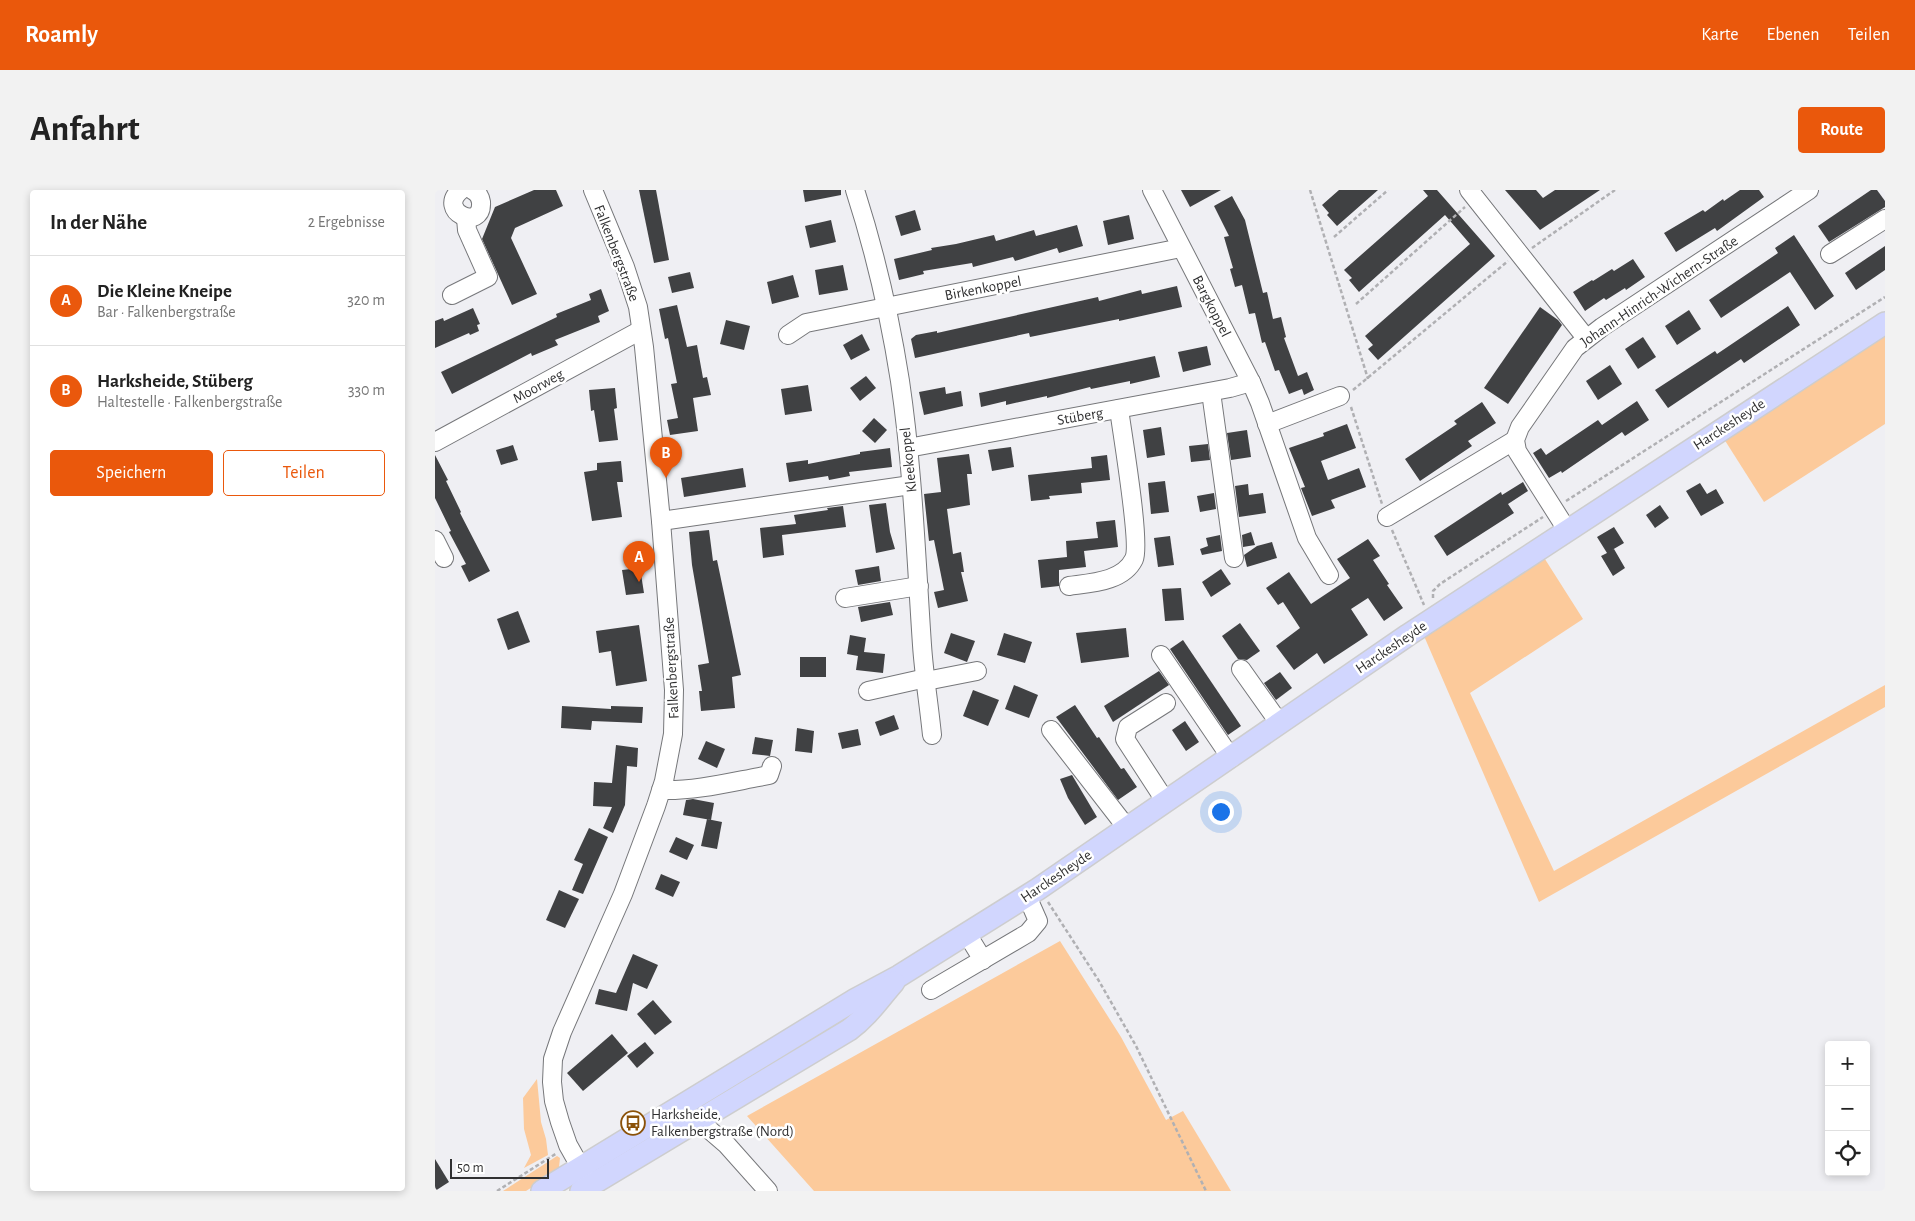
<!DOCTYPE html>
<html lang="de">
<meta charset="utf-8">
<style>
:root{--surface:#fff;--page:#f2f2f2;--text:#222;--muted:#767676;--line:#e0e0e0;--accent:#ea580c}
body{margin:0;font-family:"Alegreya Sans",sans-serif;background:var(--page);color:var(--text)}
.controls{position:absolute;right:15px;bottom:15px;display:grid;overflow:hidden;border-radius:5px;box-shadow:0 2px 8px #0003}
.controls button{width:45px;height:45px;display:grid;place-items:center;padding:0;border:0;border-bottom:1px solid var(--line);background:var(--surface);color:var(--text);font:25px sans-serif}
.scale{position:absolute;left:15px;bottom:12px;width:99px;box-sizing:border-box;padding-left:5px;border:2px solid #303031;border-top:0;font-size:14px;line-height:18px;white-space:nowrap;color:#303031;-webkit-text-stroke:4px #fff;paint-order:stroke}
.you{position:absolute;left:785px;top:621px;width:18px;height:18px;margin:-12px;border:4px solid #fff;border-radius:50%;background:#1a73e8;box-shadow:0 0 0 8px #1a73e833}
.badge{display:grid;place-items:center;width:32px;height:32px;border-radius:50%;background:var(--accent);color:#fff;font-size:16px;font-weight:700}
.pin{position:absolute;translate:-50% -41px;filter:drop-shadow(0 1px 2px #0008)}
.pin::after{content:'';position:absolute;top:26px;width:18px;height:15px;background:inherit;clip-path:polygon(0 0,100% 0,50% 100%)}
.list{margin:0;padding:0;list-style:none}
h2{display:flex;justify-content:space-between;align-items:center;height:65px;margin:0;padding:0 20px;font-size:21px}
h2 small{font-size:16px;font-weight:400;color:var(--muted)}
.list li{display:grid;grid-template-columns:32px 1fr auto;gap:15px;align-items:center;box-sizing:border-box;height:90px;padding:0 20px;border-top:1px solid var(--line)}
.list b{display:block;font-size:19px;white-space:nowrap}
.list p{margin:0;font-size:16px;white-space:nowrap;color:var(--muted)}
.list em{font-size:16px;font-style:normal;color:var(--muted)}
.actions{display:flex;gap:10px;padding:15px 20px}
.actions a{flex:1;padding:11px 0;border:1px solid var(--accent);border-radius:5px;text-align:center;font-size:18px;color:var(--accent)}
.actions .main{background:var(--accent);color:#fff}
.icon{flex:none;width:28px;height:28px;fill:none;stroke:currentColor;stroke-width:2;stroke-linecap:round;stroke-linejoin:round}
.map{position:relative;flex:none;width:1450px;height:1001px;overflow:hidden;border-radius:5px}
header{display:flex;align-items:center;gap:30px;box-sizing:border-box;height:70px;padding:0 25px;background:var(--accent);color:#fff}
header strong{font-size:24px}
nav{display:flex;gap:28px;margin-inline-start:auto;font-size:18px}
.intro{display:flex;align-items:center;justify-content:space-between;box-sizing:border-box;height:120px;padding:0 30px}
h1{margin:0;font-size:35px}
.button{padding:12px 22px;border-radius:5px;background:var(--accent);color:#fff;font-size:18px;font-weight:700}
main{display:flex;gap:30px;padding:0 30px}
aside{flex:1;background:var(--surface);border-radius:5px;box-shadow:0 2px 8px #0003}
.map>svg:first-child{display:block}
.green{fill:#fcca9b}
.building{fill:#404143}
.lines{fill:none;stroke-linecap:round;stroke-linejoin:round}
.minor-casing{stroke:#76777a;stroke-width:20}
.major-casing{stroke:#cdcdce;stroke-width:24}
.path{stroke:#b0b0b3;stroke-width:2.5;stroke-dasharray:4 2.5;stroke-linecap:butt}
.minor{stroke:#fff;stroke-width:18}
.major{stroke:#d1d6fe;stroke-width:21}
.labels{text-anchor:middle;stroke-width:5;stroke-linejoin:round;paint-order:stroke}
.street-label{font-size:15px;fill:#303031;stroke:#fff}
.poi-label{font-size:15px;fill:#303031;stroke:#fff;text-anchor:start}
</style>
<header>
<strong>Roamly</strong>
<nav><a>Karte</a><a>Ebenen</a><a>Teilen</a></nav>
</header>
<div class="intro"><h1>Anfahrt</h1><a class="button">Route</a></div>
<main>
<aside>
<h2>In der Nähe<small>2 Ergebnisse</small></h2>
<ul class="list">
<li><span class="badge">A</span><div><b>Die Kleine Kneipe</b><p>Bar · Falkenbergstraße</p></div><em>320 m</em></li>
<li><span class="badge">B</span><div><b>Harksheide, Stüberg</b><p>Haltestelle · Falkenbergstraße</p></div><em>330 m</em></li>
</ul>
<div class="actions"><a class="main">Speichern</a><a>Teilen</a></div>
</aside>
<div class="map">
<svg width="1450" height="1001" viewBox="0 0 1450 1001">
<rect width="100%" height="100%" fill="#efeff3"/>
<g class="green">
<path d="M 1450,144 L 1450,234 L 1329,312 L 1289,249 Z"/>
<path d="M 1108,366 L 1148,429 L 1035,503 L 1119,681 L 1450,495 L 1450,517 L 1104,712 L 989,446 Z"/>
<path d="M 625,751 L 686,847 L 731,930 L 748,921 L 796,1001 L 379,1001 L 312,926 Z"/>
<path d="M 102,889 L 106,932 L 111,949 L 113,965 L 89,978 L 96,965 L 89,939 L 88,908 Z"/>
<path d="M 122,966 L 125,968 L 124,977 L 116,985 L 91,1001 L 68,1001 Z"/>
</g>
<g class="building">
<path d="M 99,0 L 121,0 L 128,16 L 80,38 L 76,48 L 102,104 L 77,115 L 47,49 L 60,17 Z"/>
<path d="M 204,0 L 221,0 L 234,70 L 219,73 Z"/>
<path d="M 368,0 L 406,0 L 406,5 L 370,12 Z"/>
<path d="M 746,0 L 786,0 L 755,17 Z"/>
<path d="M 904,0 L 943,0 L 902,36 L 892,25 L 894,23 L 887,15 Z"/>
<path d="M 988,0 L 1002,0 L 1060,66 L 943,170 L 933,159 L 938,155 L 930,146 L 1035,54 L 1010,25 L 924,102 L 914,90 L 917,88 L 909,80 L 993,6 Z"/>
<path d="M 1070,0 L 1101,0 L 1108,8 L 1120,0 L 1165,0 L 1105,40 Z"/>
<path d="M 1305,0 L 1324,0 L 1329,7 L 1282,41 L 1280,38 L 1241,62 L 1229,43 L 1268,20 L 1270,22 L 1288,9 L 1289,11 Z"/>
<path d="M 1436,0 L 1442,0 L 1450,11 L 1450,17 L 1394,52 L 1383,36 Z"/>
<path d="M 797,6 L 810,30 L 828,103 L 832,102 L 838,129 L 846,127 L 851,147 L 849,148 L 863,186 L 872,182 L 879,200 L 869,205 L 867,199 L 854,204 L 844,180 L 840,181 L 830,152 L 827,153 L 820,123 L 814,124 L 807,95 L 800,97 L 795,79 L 798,78 L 789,47 L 794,46 L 779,16 Z"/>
<path d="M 480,20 L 486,40 L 466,46 L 460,26 Z"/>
<path d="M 694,25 L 699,49 L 673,55 L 668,31 Z"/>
<path d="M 396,30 L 401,52 L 375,58 L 370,36 Z"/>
<path d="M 642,35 L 648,56 L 624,63 L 622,58 L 580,71 L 578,67 L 538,77 L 537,73 L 488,81 L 489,84 L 464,90 L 459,69 L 497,60 L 496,58 L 521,54 L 559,45 L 561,51 L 599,40 L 601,46 Z"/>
<path d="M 1359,45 L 1399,106 L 1380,120 L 1355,82 L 1286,128 L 1274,110 L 1343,63 L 1340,58 Z"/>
<path d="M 1450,56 L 1450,80 L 1421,100 L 1410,83 Z"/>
<path d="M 1198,69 L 1210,87 L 1191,100 L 1190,98 L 1171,110 L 1169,108 L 1150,121 L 1138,102 L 1157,90 L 1158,91 L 1177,79 L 1179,81 Z"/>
<path d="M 408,75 L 413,100 L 384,105 L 380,80 Z"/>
<path d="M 255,82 L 259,98 L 237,103 L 233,87 Z"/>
<path d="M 358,85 L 364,107 L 337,114 L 332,92 Z"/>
<path d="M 742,96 L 747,117 L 684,131 L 684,129 L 595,147 L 594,143 L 480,168 L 476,149 L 481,145 L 502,141 L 502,143 L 663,107 L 664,111 L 706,100 L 707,104 Z"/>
<path d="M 166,99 L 174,121 L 163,126 L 165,132 L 120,150 L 123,155 L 97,166 L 96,163 L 17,204 L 6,182 L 122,127 L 121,124 L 156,110 L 154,104 Z"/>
<path d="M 242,115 L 252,157 L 262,155 L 268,188 L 272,187 L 276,205 L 258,208 L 263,241 L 235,245 L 232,230 L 243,228 L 236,194 L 242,193 L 233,148 L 230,149 L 224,119 Z"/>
<path d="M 1353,116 L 1365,135 L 1309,173 L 1306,169 L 1233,218 L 1220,200 L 1280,161 L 1282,164 Z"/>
<path d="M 1105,117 L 1123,130 L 1127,135 L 1073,214 L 1049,198 Z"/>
<path d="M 38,118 L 45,134 L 42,135 L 44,141 L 35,145 L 34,143 L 0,158 L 0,131 L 8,128 L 9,131 Z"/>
<path d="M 1254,120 L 1266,139 L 1242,155 L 1230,136 Z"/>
<path d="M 291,130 L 315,136 L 309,160 L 285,154 Z"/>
<path d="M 427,144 L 435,160 L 416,170 L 408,155 Z"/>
<path d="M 1208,147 L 1221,167 L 1203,179 L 1190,159 Z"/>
<path d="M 772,156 L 776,175 L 748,182 L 743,162 Z"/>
<path d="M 720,166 L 725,187 L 695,194 L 695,191 L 656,199 L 655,197 L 612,208 L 612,206 L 571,215 L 571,211 L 546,217 L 544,203 Z"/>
<path d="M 1175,175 L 1187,194 L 1163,210 L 1151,191 Z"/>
<path d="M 431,186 L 441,198 L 425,211 L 415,198 Z"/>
<path d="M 373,195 L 377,221 L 350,225 L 346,199 Z"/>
<path d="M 510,197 L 511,204 L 526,201 L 528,216 L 489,225 L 484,202 Z"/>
<path d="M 180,198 L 182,218 L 179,219 L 183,250 L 164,252 L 159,220 L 156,221 L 154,200 Z"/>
<path d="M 1202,211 L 1214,230 L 1190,246 L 1187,242 L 1127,283 L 1126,281 L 1114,288 L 1098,263 L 1106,258 L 1111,265 L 1163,230 L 1167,235 Z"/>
<path d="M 1047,212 L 1061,233 L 1033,251 L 1037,256 L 985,291 L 970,269 L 1022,234 L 1019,231 Z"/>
<path d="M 439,228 L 452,240 L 440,253 L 427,241 Z"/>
<path d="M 912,234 L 921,258 L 886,271 L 893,290 L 924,278 L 931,297 L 896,310 L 900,318 L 877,326 L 866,298 L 870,297 L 854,258 L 889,246 L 888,243 Z"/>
<path d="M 726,237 L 730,265 L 712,268 L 708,240 Z"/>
<path d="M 812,240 L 816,267 L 796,270 L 792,243 Z"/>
<path d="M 773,254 L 775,270 L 756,272 L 754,256 Z"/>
<path d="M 78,255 L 83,270 L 66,275 L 61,260 Z"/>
<path d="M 576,257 L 579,277 L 557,281 L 553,260 Z"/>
<path d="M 455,258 L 457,277 L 414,282 L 415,286 L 394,290 L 393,286 L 354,292 L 351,273 L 373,270 L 373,274 L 425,264 L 425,262 Z"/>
<path d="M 534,264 L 537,284 L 532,284 L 535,315 L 512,319 L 518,364 L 526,362 L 529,382 L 526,382 L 533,411 L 503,418 L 499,402 L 509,400 L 499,350 L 494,351 L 489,304 L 506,302 L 502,268 Z"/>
<path d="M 0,265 L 13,290 L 11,291 L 26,322 L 25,323 L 55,381 L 34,392 L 26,376 L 31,374 L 14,342 L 16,341 L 0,308 Z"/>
<path d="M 672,265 L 675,290 L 646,293 L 647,303 L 614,306 L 615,309 L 596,311 L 593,285 L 657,278 L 656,267 Z"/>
<path d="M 186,271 L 188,292 L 182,292 L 187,327 L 157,331 L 149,282 L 162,280 L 162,273 Z"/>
<path d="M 308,278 L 311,297 L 249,307 L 246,288 Z"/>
<path d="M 730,291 L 734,322 L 716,324 L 713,293 Z"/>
<path d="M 1088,292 L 1093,301 L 1073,314 L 1079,323 L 1012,366 L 999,346 L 1066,302 L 1067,305 Z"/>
<path d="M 1265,293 L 1272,304 L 1281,299 L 1289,313 L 1266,326 L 1251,301 Z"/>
<path d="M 813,294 L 814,305 L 828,303 L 831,323 L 804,327 L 800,296 Z"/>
<path d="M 779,303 L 781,319 L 765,322 L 762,306 Z"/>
<path d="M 451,313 L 455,342 L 460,359 L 441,363 L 434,315 Z"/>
<path d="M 1225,315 L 1234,328 L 1220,338 L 1211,325 Z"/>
<path d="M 408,316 L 411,337 L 347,345 L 349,365 L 328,368 L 325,338 L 361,334 L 359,325 L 393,320 L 392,318 Z"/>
<path d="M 680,330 L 683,357 L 649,361 L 651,377 L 624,380 L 624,396 L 606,398 L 603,370 L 632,367 L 631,351 L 663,348 L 661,332 Z"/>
<path d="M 1179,337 L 1189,353 L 1177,360 L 1179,359 L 1190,378 L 1178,386 L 1166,366 L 1172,363 L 1162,347 Z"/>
<path d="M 274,340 L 278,371 L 282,370 L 306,485 L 297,487 L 300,518 L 266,521 L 264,501 L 267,501 L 263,475 L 274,473 L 257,375 L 254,342 Z"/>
<path d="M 816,342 L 820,355 L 808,357 L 807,345 Z"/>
<path d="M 785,345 L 787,361 L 767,365 L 765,359 L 773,356 L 771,348 Z"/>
<path d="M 735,346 L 739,375 L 723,377 L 719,348 Z"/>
<path d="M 933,349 L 945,366 L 938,370 L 954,394 L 952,395 L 968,418 L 949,431 L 933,408 L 916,419 L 933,445 L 889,474 L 882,463 L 859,480 L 841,456 L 865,438 L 848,412 L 843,415 L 831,398 L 854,382 L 876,414 L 915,388 L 902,369 Z"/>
<path d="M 837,352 L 842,368 L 812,377 L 809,365 L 822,356 Z"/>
<path d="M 444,376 L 446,391 L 423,395 L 420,380 Z"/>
<path d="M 205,378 L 209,403 L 191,405 L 187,380 Z"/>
<path d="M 786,379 L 796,394 L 776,407 L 767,392 Z"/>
<path d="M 746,398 L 749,430 L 730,431 L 727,399 Z"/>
<path d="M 455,412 L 458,425 L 426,432 L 423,417 Z"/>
<path d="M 83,421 L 95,452 L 73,460 L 62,429 Z"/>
<path d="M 805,433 L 825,461 L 812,470 L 803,469 L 787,446 Z"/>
<path d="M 204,435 L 212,491 L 181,496 L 176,461 L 164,463 L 161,441 Z"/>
<path d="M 691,438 L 694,467 L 646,473 L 641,443 Z"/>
<path d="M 516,443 L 540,451 L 532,472 L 509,463 Z"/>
<path d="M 569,443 L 597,452 L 590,473 L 562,465 Z"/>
<path d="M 415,445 L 431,448 L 429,462 L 450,464 L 448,483 L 421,480 L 423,466 L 412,464 Z"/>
<path d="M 748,450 L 806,536 L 793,545 L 735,459 Z"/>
<rect x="365" y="467" width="26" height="20"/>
<path d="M 724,481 L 734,495 L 678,532 L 669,516 Z"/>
<path d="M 845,482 L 857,498 L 841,510 L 829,493 Z"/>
<path d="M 579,495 L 603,505 L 594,528 L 570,519 Z"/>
<path d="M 538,500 L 564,510 L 553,536 L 528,526 Z"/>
<path d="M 640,515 L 662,548 L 664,547 L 686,579 L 689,578 L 702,597 L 683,610 L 621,527 Z"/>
<path d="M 127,516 L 176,519 L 176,516 L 208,517 L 207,533 L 157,531 L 156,540 L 126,538 Z"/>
<path d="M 459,525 L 464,539 L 445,546 L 440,532 Z"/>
<path d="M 750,531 L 764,552 L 751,561 L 737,540 Z"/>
<path d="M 362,538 L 379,541 L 377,563 L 360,561 Z"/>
<path d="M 423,539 L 426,555 L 407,559 L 403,543 Z"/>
<path d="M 320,547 L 338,550 L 335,566 L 317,564 Z"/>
<path d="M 271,551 L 290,559 L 282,578 L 263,569 Z"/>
<path d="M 181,555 L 203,558 L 202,577 L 192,576 L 190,615 L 178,643 L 168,638 L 177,617 L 158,616 L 159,592 L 177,593 Z"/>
<path d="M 637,585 L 662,627 L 650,635 L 633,608 L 625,589 Z"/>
<path d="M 258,609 L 279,613 L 276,630 L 248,625 L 251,610 Z"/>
<path d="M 272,629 L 287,632 L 282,659 L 266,656 Z"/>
<path d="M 154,638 L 173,647 L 148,704 L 137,700 L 148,674 L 139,670 Z"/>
<path d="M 241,647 L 259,655 L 252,670 L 234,662 Z"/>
<path d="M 226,684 L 245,692 L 238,707 L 220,699 Z"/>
<path d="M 124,700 L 144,709 L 130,738 L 111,730 Z"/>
<path d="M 198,764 L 223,775 L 212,799 L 198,793 L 192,821 L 160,814 L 164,799 L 181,803 Z"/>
<path d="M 218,810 L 237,832 L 220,845 L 202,824 Z"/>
<path d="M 177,844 L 193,863 L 148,901 L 132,883 Z"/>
<path d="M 210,852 L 219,863 L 202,878 L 192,866 Z"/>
<path d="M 0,969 L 14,992 L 0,1001 Z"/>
</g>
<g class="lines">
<g class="minor-casing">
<g id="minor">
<path d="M 26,0 C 0,21 48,43 46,12 C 45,6 42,2 37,0"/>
<path d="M 420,0 C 440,62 455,127 465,191 C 478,279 481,367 487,455 C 489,485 494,515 497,545"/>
<path d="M 717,0 L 816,192 L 825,213 L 872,348 L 894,385"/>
<path d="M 1034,0 L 1151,148"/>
<path d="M 1395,64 L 1450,29"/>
<path d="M 17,105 L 53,87 L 32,40 L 31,28"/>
<path d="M 353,145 L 371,133 L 746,58"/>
<path d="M 776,202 L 799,368"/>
<path d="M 832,234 L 905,206"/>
<path d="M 0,252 L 206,140"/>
<path d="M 473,258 L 795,198 L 816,192"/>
<path d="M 952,327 L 1080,250"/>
<path d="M 226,331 L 476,295"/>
<path d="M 1132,340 L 1082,261 L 1080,250 L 1085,237 L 1140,158 L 1167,137 L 1374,0"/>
<path d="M 0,350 L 9,368"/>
<path d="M 634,396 C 655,393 688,392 699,369 C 706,354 687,242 684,219"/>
<path d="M 410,408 L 484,396"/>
<path d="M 726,465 L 796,568"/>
<path d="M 806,479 L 845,534"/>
<path d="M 491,491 L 542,481"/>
<path d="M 433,501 L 491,488"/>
<path d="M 616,540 L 692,638"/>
<path d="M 226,600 C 259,601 292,593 324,587 L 334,585 L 337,576"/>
<path d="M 731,612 L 690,549 L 693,537 L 731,513"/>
<path d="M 532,744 L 548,770"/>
<path d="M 496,800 L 593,743 L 603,731 L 592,706"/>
<path d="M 263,930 L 292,955 L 333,1001"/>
<path d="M 151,987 L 133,955 L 125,932 L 119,911 L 117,892 L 118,869 L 127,842 L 188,704 L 221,616 L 229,591 L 238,544 L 239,500 L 226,331 L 209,157 L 203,117 L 190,77 L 158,0"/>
</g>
</g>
<g class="major-casing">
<g id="major">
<path d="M 107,1001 L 421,809 L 464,786 L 603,699 L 973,445 L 1450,133"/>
<path d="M 146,1001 L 414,840 C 433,826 444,809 459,792"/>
</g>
</g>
<g class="path">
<path d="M 875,0 L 933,189"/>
<path d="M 899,47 L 953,0"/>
<path d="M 1097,58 L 1180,0"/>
<path d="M 921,114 L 1030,17"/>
<path d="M 918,200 L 1073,71"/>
<path d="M 916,217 L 947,314"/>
<path d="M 1131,311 L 1450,107"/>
<path d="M 957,340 L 989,415"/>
<path d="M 998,408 L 998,401 L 1005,394 L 1108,327"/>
<path d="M 613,712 L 664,791 L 701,856 L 771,1001"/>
<path d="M 62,1001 L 122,963"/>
</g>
<use href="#minor" class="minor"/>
<use href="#major" class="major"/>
</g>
<defs>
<g id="bus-ring" transform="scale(1.25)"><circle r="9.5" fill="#fff" stroke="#8b5209" stroke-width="1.5"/><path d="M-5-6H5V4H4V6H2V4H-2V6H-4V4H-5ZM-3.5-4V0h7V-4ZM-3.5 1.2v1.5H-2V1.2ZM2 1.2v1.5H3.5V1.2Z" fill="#8b5209"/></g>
</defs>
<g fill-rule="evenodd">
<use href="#bus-ring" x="198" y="933"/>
</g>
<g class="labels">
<g class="street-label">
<text transform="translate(182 63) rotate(69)" y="5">Falkenbergstraße</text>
<text transform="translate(548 98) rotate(-11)" y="5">Birkenkoppel</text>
<text transform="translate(1224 101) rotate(-34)" y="5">Johann-Hinrich-Wichern-Straße</text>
<text transform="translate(777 116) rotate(63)" y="5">Bargkoppel</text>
<text transform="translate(103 196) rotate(-29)" y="5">Moorweg</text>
<text transform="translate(645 226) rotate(-10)" y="5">Stüberg</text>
<text transform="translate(1294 234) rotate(-33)" y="5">Harckesheyde</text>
<text transform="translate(473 270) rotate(-96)" y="5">Kleekoppel</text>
<text transform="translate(956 457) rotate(-34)" y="5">Harckesheyde</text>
<text transform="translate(236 478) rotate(-93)" y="5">Falkenbergstraße</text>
<text transform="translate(621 686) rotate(-34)" y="5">Harckesheyde</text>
</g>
<g class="poi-label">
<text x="216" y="929">Harksheide,<tspan x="216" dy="17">Falkenbergstraße (Nord)</tspan></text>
</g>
</g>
</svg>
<div class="controls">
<button>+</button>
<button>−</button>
<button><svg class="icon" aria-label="locate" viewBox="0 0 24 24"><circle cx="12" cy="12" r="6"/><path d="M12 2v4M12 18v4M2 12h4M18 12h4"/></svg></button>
</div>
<div class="scale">50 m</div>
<div class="you"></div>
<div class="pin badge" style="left:204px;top:392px">A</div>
<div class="pin badge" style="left:231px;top:288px">B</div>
</div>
</main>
